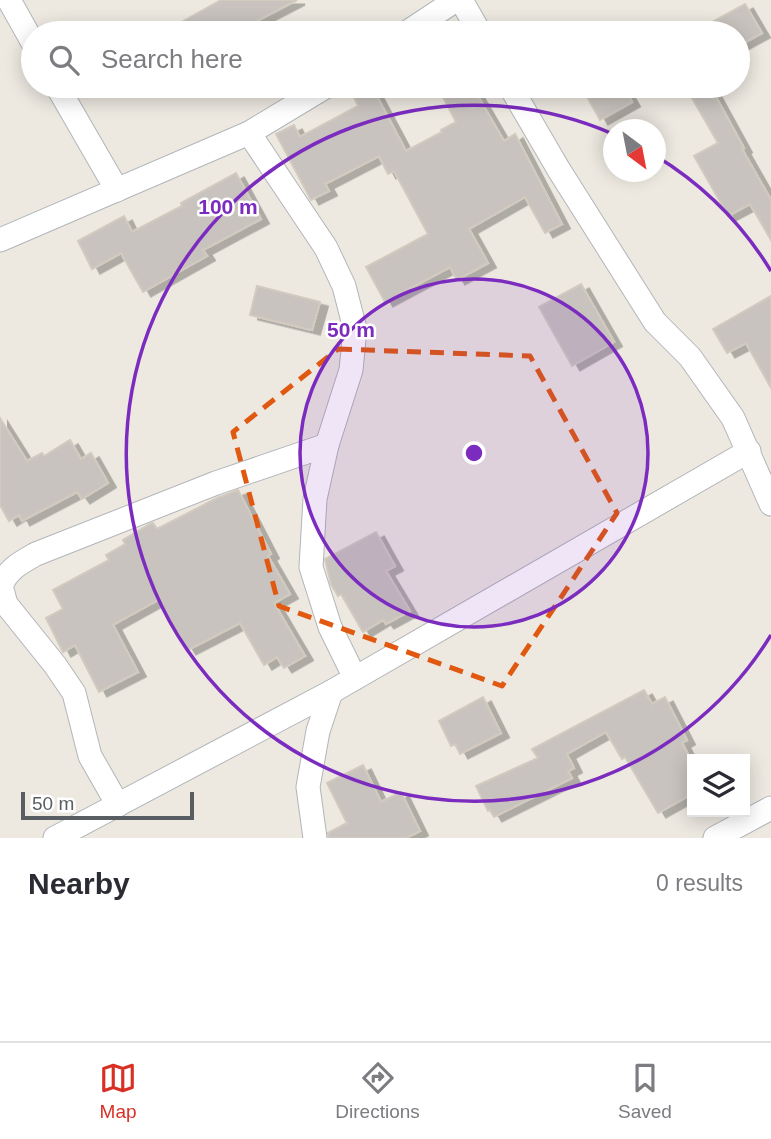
<!DOCTYPE html>
<style>
:root{--surface:#fff;--page:#f2f2f3;--text:#2b2b33;--muted:#7c7c81;--line:#e1e1e2;--accent:#d93025}
body{margin:0;font-family:Arial,sans-serif;background:var(--page);color:var(--text)}
.controls{position:absolute;right:21px;bottom:21px;display:grid;overflow:hidden;border-radius:0px;box-shadow:0 4px 18px #0003}
.controls button{width:63px;height:63px;display:grid;place-items:center;padding:0;border:0;border-bottom:2px solid var(--line);background:var(--surface);color:var(--text);font:35px sans-serif}
.compass{position:absolute;left:603px;top:119px;width:63px;height:63px;border-radius:50%;background:var(--surface);box-shadow:0 4px 18px #0003;rotate:148deg}
.scale{position:absolute;left:21px;bottom:18px;width:173px;box-sizing:border-box;padding-left:7px;border:4px solid #595e63;border-top:0;font-size:19px;line-height:24px;white-space:nowrap;color:#595e63;-webkit-text-stroke:5px #fff;paint-order:stroke}
.list{margin:0;padding:0;list-style:none}
h2{display:flex;justify-content:space-between;align-items:center;height:91px;margin:0;padding:0 28px;font-size:30px}
h2 small{font-size:23px;font-weight:400;color:var(--muted)}
.icon{flex:none;width:38px;height:38px;fill:none;stroke:currentColor;stroke-width:2;stroke-linecap:round;stroke-linejoin:round}
.map{position:relative;flex:none;width:771px;height:838px;overflow:hidden}
.search{position:absolute;background:var(--surface);box-shadow:0 4px 18px #0003;left:21px;right:21px;top:21px;height:77px;display:flex;align-items:center;gap:18px;box-sizing:border-box;padding:0 24px;border-radius:38px;color:var(--muted);font-size:26px}
.sheet{height:203px;background:var(--surface)}
nav{display:flex;justify-content:space-around;align-items:center;box-sizing:border-box;height:98px;border-top:2px solid var(--line);background:var(--surface);font-size:19px;color:var(--muted)}
nav a{display:grid;justify-items:center;gap:4px}
nav .on{color:var(--accent)}
.map>svg:first-child{display:block}
.building{fill:#c8c3be;stroke:#d2cabf;stroke-width:2;filter:url(#shadow)}
.lines{fill:none;stroke-linecap:round;stroke-linejoin:round}
.street-casing{stroke:#b2b5b9;stroke-width:25}
.street{stroke:#fff;stroke-width:23}
.marked{fill:none;stroke:#e15910;stroke-width:5;stroke-dasharray:14 9;stroke-linejoin:round}
.ring{fill:none;stroke:#7b2cbf;stroke-width:3.5}
.centre{fill:#7b2cbf;stroke:#fff;stroke-width:3.5}
.ring-label{font-size:21px;text-anchor:middle;font-weight:bold;fill:#7b2cbf;stroke:#fff;stroke-width:5;stroke-linejoin:round;paint-order:stroke}
</style>
<div class="map">
<svg width="771" height="838" viewBox="0 0 771 838">
<defs>
<filter id="shadow"><feDropShadow dx="8" dy="4.5" stdDeviation="0" flood-color="#0004"/></filter>
</defs>
<rect width="100%" height="100%" fill="#ede9e1"/>
<g class="building">
<path d="M 221,0 L 297,0 L 234,33 L 162,33 Z"/>
<path d="M 745,4 L 762,33 L 738,46 L 738,33 L 692,33 Z"/>
<path d="M 437,86 L 472,86 L 504,141 L 515,134 L 562,224 L 545,233 L 525,197 L 469,229 L 488,263 L 457,280 L 450,267 L 385,302 L 366,267 L 428,234 L 394,171 L 388,174 L 379,156 L 325,184 L 329,191 L 311,200 L 276,134 L 294,125 L 300,137 L 358,106 L 354,97 L 372,87 L 406,151 L 442,132 L 441,130 L 456,122 Z"/>
<path d="M 581,86 L 623,86 L 632,102 L 600,120 Z"/>
<path d="M 685,86 L 710,86 L 744,148 L 742,149 L 771,200 L 771,240 L 750,204 L 728,216 L 694,156 L 718,143 Z"/>
<path d="M 236,173 L 261,219 L 203,250 L 207,256 L 143,292 L 121,253 L 92,269 L 78,241 L 124,216 L 132,232 L 182,206 L 181,203 Z"/>
<path d="M 581,284 L 614,342 L 572,366 L 539,307 Z"/>
<path d="M 257,286 L 320,302 L 312,330 L 250,315 Z"/>
<path d="M 771,296 L 771,388 L 746,343 L 727,353 L 713,329 Z"/>
<path d="M 0,418 L 27,461 L 42,453 L 44,456 L 70,440 L 81,459 L 91,453 L 108,483 L 82,499 L 77,492 L 22,521 L 19,515 L 9,521 L 0,505 Z"/>
<path d="M 238,490 L 271,554 L 268,556 L 290,594 L 274,603 L 305,656 L 284,668 L 277,657 L 264,665 L 240,623 L 188,650 L 158,600 L 113,625 L 138,672 L 99,692 L 75,645 L 63,652 L 46,618 L 63,609 L 53,590 L 109,560 L 106,555 L 125,544 L 123,540 L 150,524 L 153,523 L 157,529 L 217,498 Z"/>
<path d="M 376,532 L 395,566 L 386,571 L 410,611 L 386,624 L 383,620 L 363,632 L 341,594 L 338,596 L 331,584 L 325,559 Z"/>
<path d="M 644,690 L 652,704 L 665,697 L 687,740 L 682,743 L 692,762 L 692,794 L 658,813 L 625,757 L 622,759 L 606,732 L 567,754 L 574,768 L 568,771 L 572,778 L 494,817 L 490,810 L 488,811 L 476,786 L 538,758 L 532,749 Z"/>
<path d="M 483,697 L 501,733 L 460,754 L 455,744 L 451,746 L 439,721 Z"/>
<path d="M 363,765 L 381,802 L 401,792 L 420,831 L 406,838 L 329,838 L 328,833 L 347,823 L 327,783 Z"/>
</g>
<g class="lines">
<g class="street-casing">
<g id="street">
<path d="M 9,0 L 33,43"/>
<path d="M 461,0 L 480,33"/>
<path d="M 406,33 L 456,0"/>
<path d="M 57,86 L 117,190"/>
<path d="M 510,86 L 559,170 L 655,322 L 690,357 L 733,418 L 771,504"/>
<path d="M 249,133 L 326,248 L 344,286 L 355,329 L 351,370 L 327,445 L 315,499 L 311,567 L 330,627 L 355,678"/>
<path d="M 0,240 L 249,133 L 327,86"/>
<path d="M 118,805 L 90,756 L 74,693 L 55,665 L 6,604 L 1,586 C 8,569 20,563 36,554 L 216,483 L 327,445"/>
<path d="M 55,838 L 331,692 L 749,451"/>
<path d="M 315,838 L 308,787 L 318,731 L 331,692"/>
<path d="M 715,838 L 771,808"/>
</g>
</g>
<use href="#street" class="street"/>
</g>
<path class="marked" d="M 338,349 L 530,356 L 617,513 L 502,686 L 279,606 L 233,432 Z"/>
<circle cx="474" cy="453" r="174" fill="#7b2cbf" fill-opacity=".12"/>
<g class="ring">
<circle cx="474" cy="453" r="174"/>
<path d="M771 635A348 348 0 1 1 613 134M656 156A348 348 0 0 1 771 271"/>
</g>
<circle cx="474" cy="453" r="10" class="centre"/>
<g class="ring-label">
<text x="228" y="214">100 m</text>
<text x="351" y="337">50 m</text>
</g>
</svg>
<div class="controls">
<button><svg class="icon" aria-label="layers" viewBox="0 0 24 24"><path d="M12 4l9 5-9 5-9-5zM3 14l9 5 9-5"/></svg></button>
</div>
<svg class="compass" viewBox="-18 -18 36 36"><path d="M0-13l5 13h-10z" fill="#e53935"/><path d="M0 13l5-13h-10z" fill="#7c7c81"/></svg>
<div class="scale">50 m</div>
<div class="search"><svg class="icon" aria-label="search" viewBox="0 0 24 24"><circle cx="10" cy="10" r="6"/><path d="M15 15l6 6"/></svg>Search here</div>
</div>
<section class="sheet">
<h2>Nearby<small>0 results</small></h2>
<ul class="list">
</ul>
</section>
<nav>
<a class="on"><svg class="icon" aria-label="map" viewBox="0 0 24 24"><path d="M3 6l6-2 6 2 6-2v14l-6 2-6-2-6 2zM9 4v14M15 6v14"/></svg>Map</a>
<a><svg class="icon" aria-label="directions" viewBox="0 0 24 24"><path d="M12 3l9 9-9 9-9-9zM9 14v-3h6M13 9l2 2-2 2"/></svg>Directions</a>
<a><svg class="icon" aria-label="saved" viewBox="0 0 24 24"><path d="M7 4h10v16l-5-4-5 4z"/></svg>Saved</a>
</nav>
